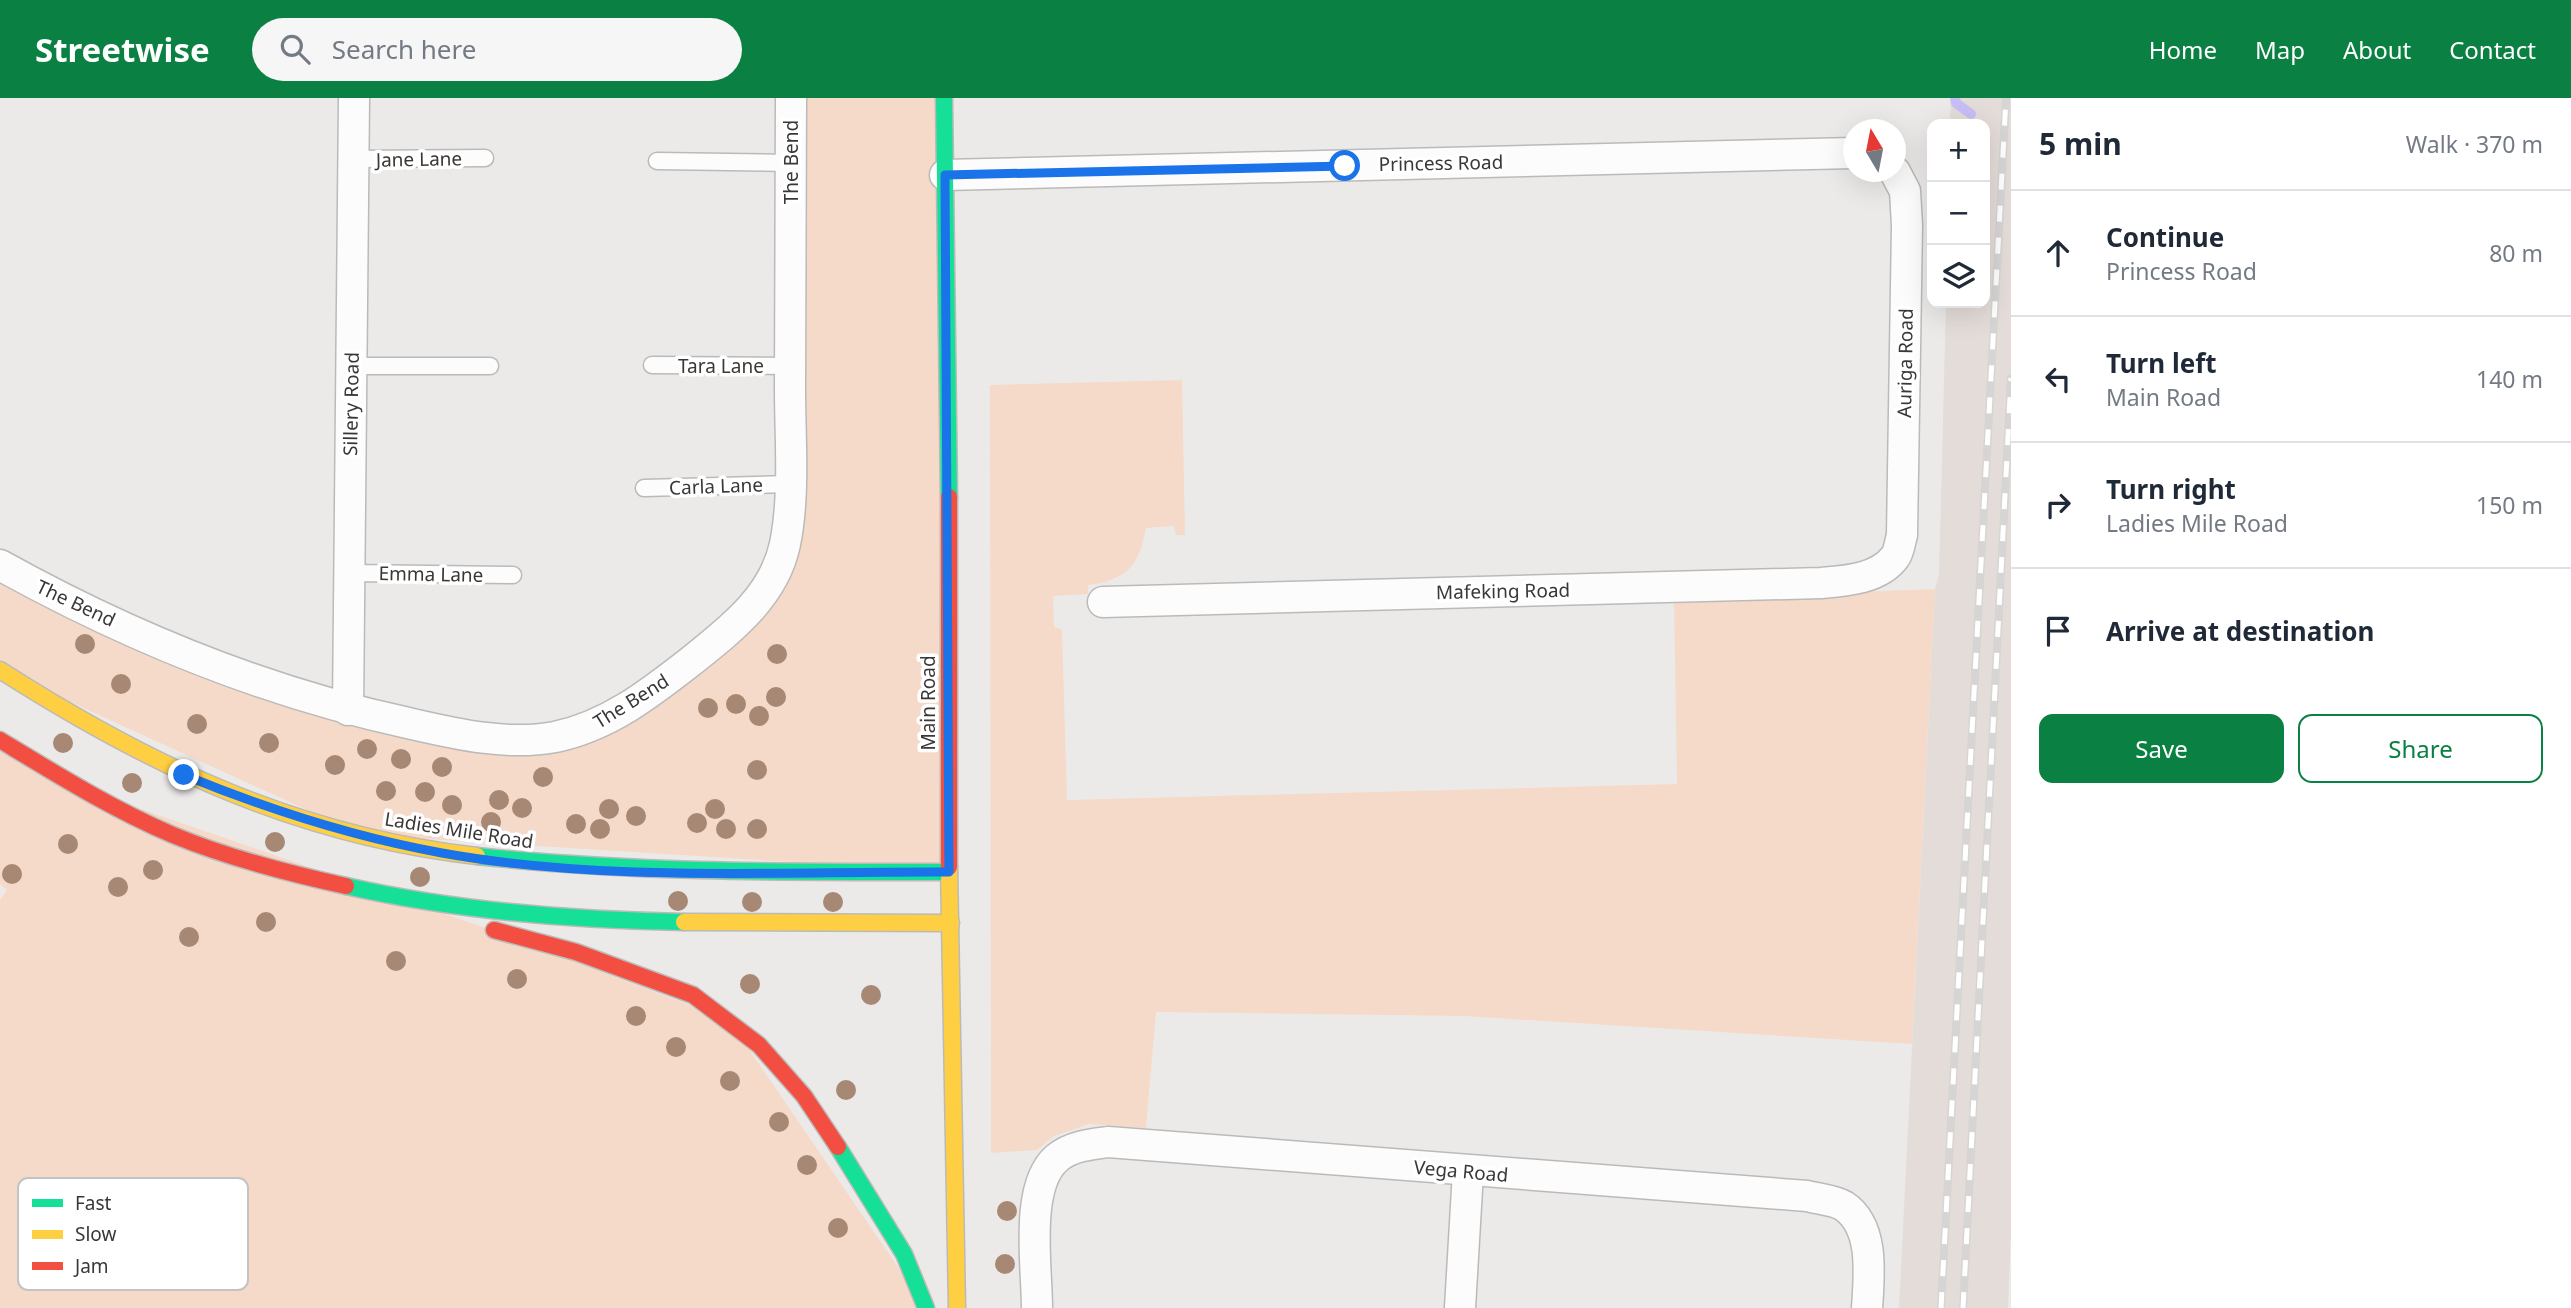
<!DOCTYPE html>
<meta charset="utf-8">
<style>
:root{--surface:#fff;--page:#f6f6f7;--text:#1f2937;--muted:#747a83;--line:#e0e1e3;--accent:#0b8043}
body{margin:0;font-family:"Noto Sans",sans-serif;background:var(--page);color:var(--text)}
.controls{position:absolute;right:21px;top:21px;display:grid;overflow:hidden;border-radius:14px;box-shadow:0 7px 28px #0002}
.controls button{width:63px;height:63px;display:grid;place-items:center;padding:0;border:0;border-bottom:2px solid var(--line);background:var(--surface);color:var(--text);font:35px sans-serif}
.compass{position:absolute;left:1843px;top:21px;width:63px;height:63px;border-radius:50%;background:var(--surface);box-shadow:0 7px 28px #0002;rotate:350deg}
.stop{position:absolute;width:21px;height:21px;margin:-16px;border:5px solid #1a73e8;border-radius:50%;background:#fff}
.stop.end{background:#1a73e8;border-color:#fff;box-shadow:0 2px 7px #0008}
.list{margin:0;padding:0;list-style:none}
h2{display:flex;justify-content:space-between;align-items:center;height:91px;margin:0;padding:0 28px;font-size:30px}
h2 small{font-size:23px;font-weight:400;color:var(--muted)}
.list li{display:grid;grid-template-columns:46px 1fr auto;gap:21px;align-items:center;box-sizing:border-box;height:126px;padding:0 28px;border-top:2px solid var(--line)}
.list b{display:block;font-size:26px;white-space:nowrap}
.list p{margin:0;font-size:23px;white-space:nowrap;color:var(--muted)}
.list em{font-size:23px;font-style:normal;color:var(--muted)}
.actions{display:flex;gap:14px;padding:21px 28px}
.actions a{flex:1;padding:16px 0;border:2px solid var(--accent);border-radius:14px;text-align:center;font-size:24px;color:var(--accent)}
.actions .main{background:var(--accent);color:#fff}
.icon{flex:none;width:38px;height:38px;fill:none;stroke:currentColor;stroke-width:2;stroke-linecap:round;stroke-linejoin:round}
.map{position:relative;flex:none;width:2011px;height:1210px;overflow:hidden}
header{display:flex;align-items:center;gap:42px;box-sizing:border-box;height:98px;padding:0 35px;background:var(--accent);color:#fff}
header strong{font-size:33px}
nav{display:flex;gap:38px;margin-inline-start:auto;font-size:24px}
.search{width:490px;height:63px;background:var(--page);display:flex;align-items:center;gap:18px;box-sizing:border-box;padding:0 24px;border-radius:38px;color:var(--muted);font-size:26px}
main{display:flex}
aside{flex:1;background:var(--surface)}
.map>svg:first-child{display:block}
.built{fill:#e4dcd8}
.green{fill:#f6dac9}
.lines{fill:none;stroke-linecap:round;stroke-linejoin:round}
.stream{stroke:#c7bef7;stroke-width:10}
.lane-casing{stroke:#bcbab9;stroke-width:19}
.street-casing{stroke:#bcbab9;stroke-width:33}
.fast-casing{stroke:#bcbab9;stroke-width:19}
.slow-casing{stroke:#bcbab9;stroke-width:19}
.jam-casing{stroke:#bcbab9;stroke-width:19}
.lane{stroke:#fcfcfc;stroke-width:16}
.street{stroke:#fcfcfc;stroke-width:30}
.fast{stroke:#16e098;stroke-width:16}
.slow{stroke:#ffcf43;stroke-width:16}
.jam{stroke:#f24e42;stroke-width:16}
.rail-casing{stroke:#d6d5d4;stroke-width:8}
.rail{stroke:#fff;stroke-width:5;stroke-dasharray:16;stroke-linecap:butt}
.tree{fill:#a68874}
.route{stroke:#1a73e8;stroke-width:9}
.labels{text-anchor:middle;stroke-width:7;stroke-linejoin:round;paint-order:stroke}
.street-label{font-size:19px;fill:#3a3837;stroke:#fff}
.key{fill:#fff;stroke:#c4c3c3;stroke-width:2}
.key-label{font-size:19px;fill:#3a3837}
</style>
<header>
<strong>Streetwise</strong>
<div class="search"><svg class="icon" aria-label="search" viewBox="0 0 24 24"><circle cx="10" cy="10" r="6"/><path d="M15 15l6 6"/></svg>Search here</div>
<nav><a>Home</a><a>Map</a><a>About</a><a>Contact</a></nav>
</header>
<main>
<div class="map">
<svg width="2011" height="1210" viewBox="0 0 2011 1210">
<rect width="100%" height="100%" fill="#eceae8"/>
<path class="built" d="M 1951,0 L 2011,0 L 2011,1133 L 2008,1210 L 1899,1210 L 1935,491 L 1939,477 L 1946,205 L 1985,205 L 1985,26 L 1950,26 Z"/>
<g class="green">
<path d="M 791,0 L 940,0 L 949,774 L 362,737 L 0,572 L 0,467 L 117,525 L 447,634 L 587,631 L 774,478 Z"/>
<path d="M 1182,282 L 1185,437 L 1176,437 L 1174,428 L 1146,430 C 1139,468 1127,482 1088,487 L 1088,496 L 1053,498 L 1054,529 L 1062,531 L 1067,702 L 1677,686 L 1674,501 L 1935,491 L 1912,946 L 1464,918 L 1156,914 L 1146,1030 L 1089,1026 L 1054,1038 L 1037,1052 L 991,1055 L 990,287 Z"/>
<path d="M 0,642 L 77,689 L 480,828 L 729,922 L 926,1210 L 0,1210 L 0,802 L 7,792 L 0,786 Z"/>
</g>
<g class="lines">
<path class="stream" d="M 1955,0 L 1956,5 L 1971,16"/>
<g class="lane-casing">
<g id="lane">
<path d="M 354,61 L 485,60"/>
<path d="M 657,63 L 791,65"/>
<path d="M 652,267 L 790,268"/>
<path d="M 352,268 L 490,268"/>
<path d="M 644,390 L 789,386"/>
<path d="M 350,475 L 513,477"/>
</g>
</g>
<g class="street-casing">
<g id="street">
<path d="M 945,77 L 1854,55"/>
<path d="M 0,467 C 128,538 265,594 408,625 C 456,636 506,648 555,639 C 608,628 649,596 690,564 C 730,532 774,499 785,446 C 795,397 790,341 790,291 C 790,194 791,97 791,0"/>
<path d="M 1103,504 L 1821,485 C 1845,483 1879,481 1895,459 C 1899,454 1900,444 1902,437 L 1907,127 L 1905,93 L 1895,74"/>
<path d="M 348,612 L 354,0"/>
<path d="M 1037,1210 C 1037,1169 1024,1088 1057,1060 C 1071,1048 1092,1046 1108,1044 L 1807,1098 C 1818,1101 1834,1102 1844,1108 C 1875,1129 1869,1178 1867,1210"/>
<path d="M 1460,1210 L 1468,1074"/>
</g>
</g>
<g class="fast-casing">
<g id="fast">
<path d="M 944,0 L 949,399"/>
<path d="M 477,758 C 634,775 791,774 949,774"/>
<path d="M 346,788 C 456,813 571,822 684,824"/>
<path d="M 838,1049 L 904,1156 L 926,1210"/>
</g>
</g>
<g class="slow-casing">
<g id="slow">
<path d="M 0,572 C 150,668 298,738 477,758"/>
<path d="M 949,769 L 957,1210"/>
<path d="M 684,824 L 951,825"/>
</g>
</g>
<g class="jam-casing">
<g id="jam">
<path d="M 0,642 C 56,676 112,711 173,737 C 228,760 287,775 346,788"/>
<path d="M 949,769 L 949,399"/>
<path d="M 494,832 L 576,854 L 693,897 L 759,947 L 804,998 L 838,1049"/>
</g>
</g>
<use href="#lane" class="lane"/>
<use href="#street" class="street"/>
<use href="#fast" class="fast"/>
<use href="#slow" class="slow"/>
<use href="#jam" class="jam"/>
<g class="rail-casing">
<g id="rail">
<path d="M 1941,1210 L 2006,0"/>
<path d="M 1963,1210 L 2011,280"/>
</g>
</g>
<use href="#rail" class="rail"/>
</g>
<g class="tree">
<circle cx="85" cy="546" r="10"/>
<circle cx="777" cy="556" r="10"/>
<circle cx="121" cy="586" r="10"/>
<circle cx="776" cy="599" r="10"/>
<circle cx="736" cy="606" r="10"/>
<circle cx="708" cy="610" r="10"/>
<circle cx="759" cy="618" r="10"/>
<circle cx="197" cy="626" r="10"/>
<circle cx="63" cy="645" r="10"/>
<circle cx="269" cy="645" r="10"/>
<circle cx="367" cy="651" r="10"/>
<circle cx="401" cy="661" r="10"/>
<circle cx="335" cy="667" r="10"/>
<circle cx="442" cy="669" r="10"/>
<circle cx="757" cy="672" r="10"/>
<circle cx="543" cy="679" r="10"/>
<circle cx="132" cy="685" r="10"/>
<circle cx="386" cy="693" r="10"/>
<circle cx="425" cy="694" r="10"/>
<circle cx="499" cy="702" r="10"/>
<circle cx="452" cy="707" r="10"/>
<circle cx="522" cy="710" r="10"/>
<circle cx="609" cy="711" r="10"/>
<circle cx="715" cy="711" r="10"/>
<circle cx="636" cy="718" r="10"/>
<circle cx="491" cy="724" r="10"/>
<circle cx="697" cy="725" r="10"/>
<circle cx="576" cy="726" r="10"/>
<circle cx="600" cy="731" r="10"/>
<circle cx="726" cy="731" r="10"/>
<circle cx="757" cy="731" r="10"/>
<circle cx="275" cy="744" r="10"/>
<circle cx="68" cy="746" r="10"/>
<circle cx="153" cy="772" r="10"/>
<circle cx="12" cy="776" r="10"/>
<circle cx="420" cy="779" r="10"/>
<circle cx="118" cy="789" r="10"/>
<circle cx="678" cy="803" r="10"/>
<circle cx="752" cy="804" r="10"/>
<circle cx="833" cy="804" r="10"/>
<circle cx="266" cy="824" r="10"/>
<circle cx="189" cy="839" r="10"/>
<circle cx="396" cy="863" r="10"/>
<circle cx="517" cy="881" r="10"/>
<circle cx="750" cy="886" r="10"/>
<circle cx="871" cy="897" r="10"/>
<circle cx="636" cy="918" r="10"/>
<circle cx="676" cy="949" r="10"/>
<circle cx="730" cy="983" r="10"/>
<circle cx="846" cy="992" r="10"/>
<circle cx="779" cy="1024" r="10"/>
<circle cx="807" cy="1067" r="10"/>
<circle cx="1007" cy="1113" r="10"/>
<circle cx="838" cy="1130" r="10"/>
<circle cx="1005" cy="1166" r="10"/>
</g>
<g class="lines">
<path class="route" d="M 184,677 C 267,711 353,739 442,755 C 609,785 781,773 949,774 L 945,77 L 1345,68"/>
</g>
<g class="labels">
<g class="street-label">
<text transform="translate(419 61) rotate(-1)" y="7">Jane Lane</text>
<text transform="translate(791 64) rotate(-90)" y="7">The Bend</text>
<text transform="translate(1441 65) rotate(-1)" y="7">Princess Road</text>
<text transform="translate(1905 265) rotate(-89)" y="7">Auriga Road</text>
<text x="721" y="275">Tara Lane</text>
<text transform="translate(351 306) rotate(-89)" y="7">Sillery Road</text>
<text transform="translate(716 388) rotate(-2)" y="7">Carla Lane</text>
<text transform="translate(431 476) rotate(1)" y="7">Emma Lane</text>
<text transform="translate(1503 493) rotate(-1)" y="7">Mafeking Road</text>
<text transform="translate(76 505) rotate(25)" y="7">The Bend</text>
<text transform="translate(631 603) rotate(-32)" y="7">The Bend</text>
<text transform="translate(928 605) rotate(-90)" y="7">Main Road</text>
<text transform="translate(459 732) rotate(9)" y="7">Ladies Mile Road</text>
<text transform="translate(1461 1073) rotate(5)" y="7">Vega Road</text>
</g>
</g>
<rect x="18" y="1080" width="230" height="112" rx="10" class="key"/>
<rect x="32" y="1101" width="31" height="8" fill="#16e098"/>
<rect x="32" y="1132" width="31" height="9" fill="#ffcf43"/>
<rect x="32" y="1164" width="31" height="8" fill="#f24e42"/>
<g class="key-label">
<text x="75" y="1112">Fast</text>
<text x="75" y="1143">Slow</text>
<text x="75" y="1175">Jam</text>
</g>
</svg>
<div class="controls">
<button>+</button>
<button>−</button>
<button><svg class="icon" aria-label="layers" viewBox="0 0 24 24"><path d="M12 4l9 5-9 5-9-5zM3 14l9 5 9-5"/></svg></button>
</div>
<svg class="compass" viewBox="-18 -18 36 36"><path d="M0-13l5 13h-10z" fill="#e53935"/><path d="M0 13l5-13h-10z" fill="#747a83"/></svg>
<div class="stop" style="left:1345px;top:68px"></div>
<div class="stop end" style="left:184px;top:677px"></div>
</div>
<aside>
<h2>5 min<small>Walk · 370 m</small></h2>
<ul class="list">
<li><svg class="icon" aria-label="ahead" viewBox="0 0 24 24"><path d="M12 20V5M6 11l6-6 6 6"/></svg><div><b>Continue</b><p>Princess Road</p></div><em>80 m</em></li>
<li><svg class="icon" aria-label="left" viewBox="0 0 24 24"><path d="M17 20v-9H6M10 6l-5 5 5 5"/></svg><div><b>Turn left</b><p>Main Road</p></div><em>140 m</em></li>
<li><svg class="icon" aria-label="right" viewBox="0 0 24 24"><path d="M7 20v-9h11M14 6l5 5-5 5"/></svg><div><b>Turn right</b><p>Ladies Mile Road</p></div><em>150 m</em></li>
<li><svg class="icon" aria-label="arrive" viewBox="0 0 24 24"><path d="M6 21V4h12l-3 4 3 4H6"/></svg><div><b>Arrive at destination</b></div></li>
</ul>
<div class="actions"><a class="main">Save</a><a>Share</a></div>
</aside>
</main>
